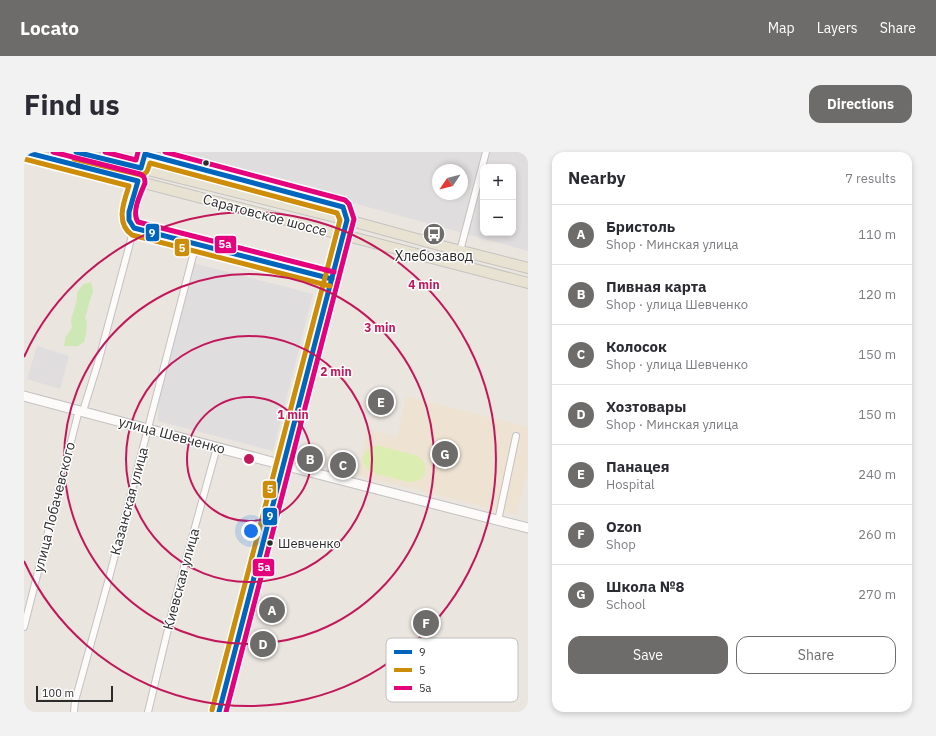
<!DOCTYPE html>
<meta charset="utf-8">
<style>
:root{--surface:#fff;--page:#f2f2f3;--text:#2b2b33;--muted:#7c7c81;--line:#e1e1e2;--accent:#6e6c6a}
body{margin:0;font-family:"IBM Plex Sans",sans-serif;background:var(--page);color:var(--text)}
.controls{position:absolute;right:12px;top:12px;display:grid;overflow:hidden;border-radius:8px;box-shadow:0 2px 6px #0003}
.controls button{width:36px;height:36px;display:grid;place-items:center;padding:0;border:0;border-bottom:1px solid var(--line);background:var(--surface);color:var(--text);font:20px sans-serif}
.compass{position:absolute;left:408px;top:12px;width:36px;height:36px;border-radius:50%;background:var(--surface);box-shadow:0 2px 6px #0003;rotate:235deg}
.scale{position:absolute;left:12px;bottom:10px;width:77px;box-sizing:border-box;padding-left:4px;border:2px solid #2b2b2b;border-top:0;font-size:11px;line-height:14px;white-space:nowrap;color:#2b2b2b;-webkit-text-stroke:3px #fff;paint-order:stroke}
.you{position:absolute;left:227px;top:379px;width:14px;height:14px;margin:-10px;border:3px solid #fff;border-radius:50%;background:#1a73e8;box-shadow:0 0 0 6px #1a73e833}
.badge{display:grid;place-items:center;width:26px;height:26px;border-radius:50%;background:var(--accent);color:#fff;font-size:13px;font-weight:700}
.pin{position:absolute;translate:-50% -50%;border:2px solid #fff;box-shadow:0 1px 4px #0006}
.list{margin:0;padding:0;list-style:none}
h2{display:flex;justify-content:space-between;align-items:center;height:52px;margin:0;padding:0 16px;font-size:17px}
h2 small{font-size:13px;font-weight:400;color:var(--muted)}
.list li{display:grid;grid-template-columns:26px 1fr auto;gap:12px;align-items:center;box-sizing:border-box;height:60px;padding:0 16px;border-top:1px solid var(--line)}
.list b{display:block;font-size:15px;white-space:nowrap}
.list p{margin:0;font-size:13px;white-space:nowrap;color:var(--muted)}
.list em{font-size:13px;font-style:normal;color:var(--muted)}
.actions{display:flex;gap:8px;padding:12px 16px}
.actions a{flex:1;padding:9px 0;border:1px solid var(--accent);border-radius:12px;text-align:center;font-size:14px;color:var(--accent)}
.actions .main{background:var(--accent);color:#fff}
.map{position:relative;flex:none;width:504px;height:560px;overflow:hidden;border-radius:12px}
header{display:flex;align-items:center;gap:24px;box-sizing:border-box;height:56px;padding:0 20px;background:var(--accent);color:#fff}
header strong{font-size:19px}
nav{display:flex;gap:22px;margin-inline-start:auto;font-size:14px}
.intro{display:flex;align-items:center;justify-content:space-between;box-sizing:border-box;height:96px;padding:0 24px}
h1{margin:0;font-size:28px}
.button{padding:10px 18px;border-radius:12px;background:var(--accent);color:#fff;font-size:14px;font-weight:700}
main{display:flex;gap:24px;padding:0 24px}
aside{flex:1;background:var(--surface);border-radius:12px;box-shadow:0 2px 6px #0003}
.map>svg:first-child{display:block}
.industrial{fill:#e0dddf;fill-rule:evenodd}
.education{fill:#eee3d3}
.green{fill:#cde8b5}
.pitch{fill:#dbedb1}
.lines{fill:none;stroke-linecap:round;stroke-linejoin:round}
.street-casing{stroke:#c3c1c1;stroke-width:8}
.secondary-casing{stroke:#c3c1c1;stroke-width:11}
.primary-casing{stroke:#c5c3c1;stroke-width:12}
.street{stroke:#fcfbfa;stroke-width:6}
.secondary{stroke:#fcfbfa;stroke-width:9}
.primary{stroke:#e8e2d2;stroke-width:10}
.bus-1-casing{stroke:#fff;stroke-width:8}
.bus-2-casing{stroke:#fff;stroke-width:8}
.bus-3-casing{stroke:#fff;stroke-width:8}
.bus-1{stroke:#0065bd;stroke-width:5}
.bus-2{stroke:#ce8d09;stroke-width:5}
.bus-3{stroke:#e5007d;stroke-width:5}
.ring{fill:none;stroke:#c2185b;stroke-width:2}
.bus-dot{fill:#2b2b2b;stroke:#fff;stroke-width:1.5}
.labels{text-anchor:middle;stroke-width:3;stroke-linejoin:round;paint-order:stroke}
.bus-label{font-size:13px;fill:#2b2b2b;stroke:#fff;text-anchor:start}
.street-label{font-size:14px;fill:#2b2b2b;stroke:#fff}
.poi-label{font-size:14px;fill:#2b2b2b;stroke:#fff}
.key{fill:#fff;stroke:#bfbfbf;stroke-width:1}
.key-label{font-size:11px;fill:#2b2b2b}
.centre{fill:#c2185b;stroke:#fff;stroke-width:2}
.ring-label{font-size:12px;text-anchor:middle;font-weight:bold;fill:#c2185b;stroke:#fff;stroke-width:3;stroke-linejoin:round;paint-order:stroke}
.line-badge{stroke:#fff;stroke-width:1.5}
.badge-label{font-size:11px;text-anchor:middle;font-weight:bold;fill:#fff}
</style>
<header>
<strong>Locato</strong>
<nav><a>Map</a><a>Layers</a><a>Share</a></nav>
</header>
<div class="intro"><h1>Find us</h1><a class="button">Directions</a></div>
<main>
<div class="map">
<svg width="504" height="560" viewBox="0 0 504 560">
<rect width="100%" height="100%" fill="#eae5df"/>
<g class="industrial">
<path d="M 144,0 L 504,0 L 504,99 ZM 459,15 L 489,15 L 489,81 L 459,81 ZM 414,18 L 438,18 L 438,42 L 414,42 Z"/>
<path d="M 169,111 L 289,142 L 249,299 L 134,269 L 134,251 Z"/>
<path d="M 13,194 L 45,204 L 36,237 L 3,227 Z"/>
</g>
<path class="education" d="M 382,244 L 504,275 L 504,319 L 492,363 L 333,323 L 344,277 L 373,285 Z"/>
<path class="green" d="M 67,130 L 69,139 L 66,148 L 61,166 L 63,170 L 62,181 L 60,190 L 54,194 L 40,194 L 41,186 L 48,176 L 47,168 L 53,147 L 53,141 L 57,135 L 60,132 Z"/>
<path class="pitch" d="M 351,294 L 356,294 L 391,303 C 408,311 403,331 384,330 L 349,321 C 335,314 336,299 351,294 Z"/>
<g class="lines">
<g class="street-casing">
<g id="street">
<path d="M 436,99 L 462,0"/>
<path d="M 59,259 L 74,211 L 110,76"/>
<path d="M 474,369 L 492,284"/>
<path d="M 0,475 L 55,258"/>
<path d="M 50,560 L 51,549 L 85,426 L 172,92"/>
<path d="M 124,560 L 152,444 L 193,295"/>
</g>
</g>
<g class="secondary-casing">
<g id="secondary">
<path d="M 121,2 L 319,55 L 323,68"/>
<path d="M 114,29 C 111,39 102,59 105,68 C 106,71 108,73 110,76 L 308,127"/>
<path d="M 0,244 L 259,313 L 504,376"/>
<path d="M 195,560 L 261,302 L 320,83"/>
</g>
</g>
<g class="primary-casing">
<g id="primary">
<path d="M 1,0 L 504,131"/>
<path d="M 52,0 L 331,70 L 422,95 L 504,116"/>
</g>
</g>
<use href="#street" class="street"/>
<use href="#secondary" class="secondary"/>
<use href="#primary" class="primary"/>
<g class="bus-1-casing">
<g id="bus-1">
<path d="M 1,0 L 114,29 L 105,60 L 105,68 L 110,76 L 308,127"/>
<path d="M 52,0 L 117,16 L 121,2 L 319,55 L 323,68 L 195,560"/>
</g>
</g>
<g class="bus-2-casing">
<g id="bus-2">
<path d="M 0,7 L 105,34 C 100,49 91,71 108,83 L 306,134"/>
<path d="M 50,7 L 117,23 C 124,22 124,16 126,11 L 313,61 L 316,68 L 188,558"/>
</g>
</g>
<g class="bus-3-casing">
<g id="bus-3">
<path d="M 29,0 L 116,22 C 120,24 121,26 121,31 C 117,41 107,60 114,70 L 310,120"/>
<path d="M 81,0 L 112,8 L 114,0"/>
<path d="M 141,0 L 321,48 L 325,52 L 330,67 L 202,560"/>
</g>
</g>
<use href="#bus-1" class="bus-1"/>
<use href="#bus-2" class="bus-2"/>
<use href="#bus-3" class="bus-3"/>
</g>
<g class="ring">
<circle cx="225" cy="307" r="62"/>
<circle cx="225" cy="307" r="123"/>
<circle cx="225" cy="307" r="185"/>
<path d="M0 205A247 247 0 1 1 0 409"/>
</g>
<defs>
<g id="bus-disc" transform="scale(1.15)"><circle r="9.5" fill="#6e6c6a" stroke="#fff"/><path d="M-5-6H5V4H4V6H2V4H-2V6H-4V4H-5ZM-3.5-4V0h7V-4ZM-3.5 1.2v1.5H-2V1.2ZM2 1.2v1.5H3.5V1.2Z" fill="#fff"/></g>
</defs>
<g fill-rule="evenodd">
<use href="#bus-disc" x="410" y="82"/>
</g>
<g class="bus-dot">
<circle cx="182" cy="11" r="3.5"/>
<circle cx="246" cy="391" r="3.5"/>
</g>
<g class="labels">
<g class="bus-label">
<text x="254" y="396">Шевченко</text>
</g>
<g class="street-label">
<text transform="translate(241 63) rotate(15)" y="5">Саратовское шоссе</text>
<text transform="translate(148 283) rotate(15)" y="5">улица Шевченко</text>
<text transform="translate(105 349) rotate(-75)" y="5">Казанская улица</text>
<text transform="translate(30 355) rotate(-76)" y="5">улица Лобачевского</text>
<text transform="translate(157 427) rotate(-75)" y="5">Киевская улица</text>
</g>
<g class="poi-label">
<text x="410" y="109">Хлебозавод</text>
</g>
</g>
<rect x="362" y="486" width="132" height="64" rx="6" class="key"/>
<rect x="370" y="498" width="18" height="4" fill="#0065bd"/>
<rect x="370" y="516" width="18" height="4" fill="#ce8d09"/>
<rect x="370" y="534" width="18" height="4" fill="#e5007d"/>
<g class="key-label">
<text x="395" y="504">9</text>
<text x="395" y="522">5</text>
<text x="395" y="540">5а</text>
</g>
<circle cx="225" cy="307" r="6" class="centre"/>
<g class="ring-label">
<text x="400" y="137">4 min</text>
<text x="356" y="180">3 min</text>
<text x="312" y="224">2 min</text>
<text x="269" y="267">1 min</text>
</g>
<g class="line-badge">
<rect x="121" y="71" width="15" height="19" rx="4" fill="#0065bd"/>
<rect x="190" y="83" width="23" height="19" rx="4" fill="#e5007d"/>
<rect x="150" y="86" width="16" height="19" rx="4" fill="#ce8d09"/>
<rect x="238" y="328" width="15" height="19" rx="4" fill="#ce8d09"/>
<rect x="238" y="355" width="16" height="19" rx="4" fill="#0065bd"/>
<rect x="228" y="406" width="23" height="19" rx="4" fill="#e5007d"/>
</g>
<g class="badge-label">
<text x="128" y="85">9</text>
<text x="201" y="96">5а</text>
<text x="158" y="100">5</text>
<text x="246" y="341">5</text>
<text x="246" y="368">9</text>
<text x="240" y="419">5а</text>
</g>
</svg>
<div class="controls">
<button>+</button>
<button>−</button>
</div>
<svg class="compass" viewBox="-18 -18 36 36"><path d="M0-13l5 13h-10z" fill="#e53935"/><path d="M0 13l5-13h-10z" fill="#7c7c81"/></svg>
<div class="scale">100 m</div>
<div class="you"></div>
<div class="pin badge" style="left:248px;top:458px">A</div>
<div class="pin badge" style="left:286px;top:307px">B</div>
<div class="pin badge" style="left:319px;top:313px">C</div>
<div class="pin badge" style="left:239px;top:492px">D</div>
<div class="pin badge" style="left:357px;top:250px">E</div>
<div class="pin badge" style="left:402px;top:471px">F</div>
<div class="pin badge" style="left:421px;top:302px">G</div>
</div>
<aside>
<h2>Nearby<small>7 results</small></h2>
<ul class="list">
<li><span class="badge">A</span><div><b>Бристоль</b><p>Shop · Минская улица</p></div><em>110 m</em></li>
<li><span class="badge">B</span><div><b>Пивная карта</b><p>Shop · улица Шевченко</p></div><em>120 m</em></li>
<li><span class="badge">C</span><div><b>Колосок</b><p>Shop · улица Шевченко</p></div><em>150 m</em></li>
<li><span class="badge">D</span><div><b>Хозтовары</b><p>Shop · Минская улица</p></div><em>150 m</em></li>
<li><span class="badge">E</span><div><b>Панацея</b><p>Hospital</p></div><em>240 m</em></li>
<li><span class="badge">F</span><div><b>Ozon</b><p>Shop</p></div><em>260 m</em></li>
<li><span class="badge">G</span><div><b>Школа №8</b><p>School</p></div><em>270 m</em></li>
</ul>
<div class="actions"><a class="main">Save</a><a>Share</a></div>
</aside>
</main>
